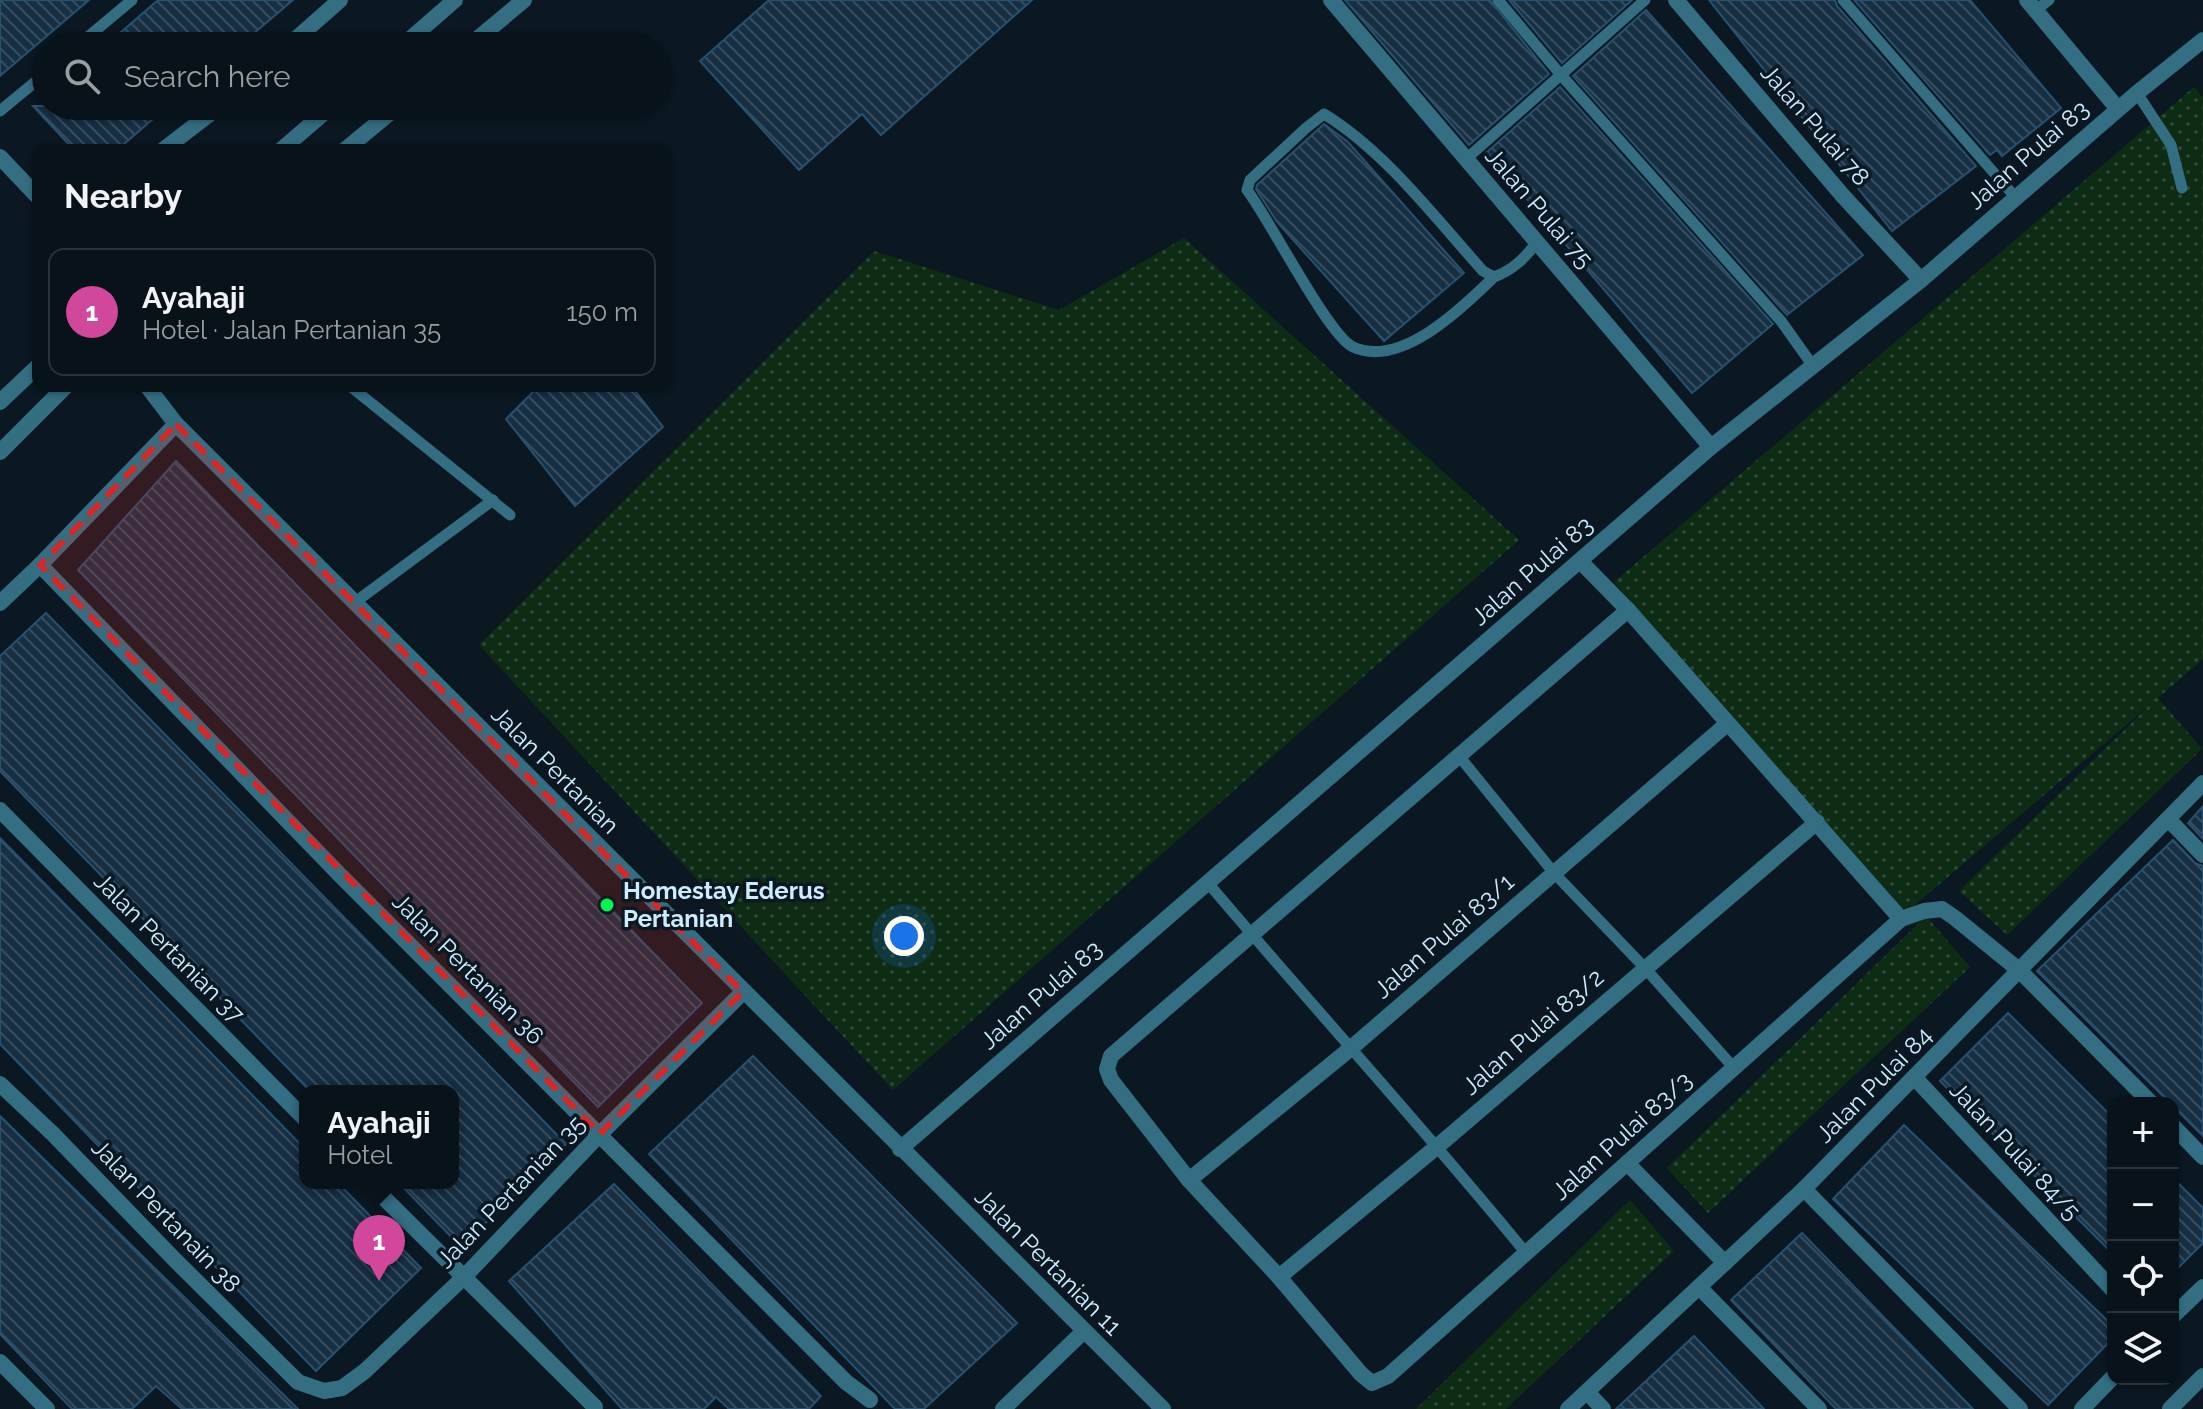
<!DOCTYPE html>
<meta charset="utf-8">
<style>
:root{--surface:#081219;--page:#111b22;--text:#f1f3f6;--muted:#989ea2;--line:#293238;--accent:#1a73e8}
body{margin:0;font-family:Raleway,sans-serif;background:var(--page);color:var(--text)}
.controls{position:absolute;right:24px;bottom:24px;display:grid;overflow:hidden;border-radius:16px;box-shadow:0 2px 6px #0004}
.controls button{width:72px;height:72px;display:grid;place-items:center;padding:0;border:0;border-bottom:2px solid var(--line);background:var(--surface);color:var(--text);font:40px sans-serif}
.you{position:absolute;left:904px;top:936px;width:28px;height:28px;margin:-20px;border:6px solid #fff;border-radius:50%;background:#1a73e8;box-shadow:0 0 0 12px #1a73e833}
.badge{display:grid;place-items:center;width:52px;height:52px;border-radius:50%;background:var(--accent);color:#fff;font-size:26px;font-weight:700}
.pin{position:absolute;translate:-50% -66px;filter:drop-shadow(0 2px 4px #0008)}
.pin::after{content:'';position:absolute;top:42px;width:28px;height:24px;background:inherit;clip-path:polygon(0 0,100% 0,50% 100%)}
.popup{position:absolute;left:299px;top:1085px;width:160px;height:104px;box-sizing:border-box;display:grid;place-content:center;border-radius:16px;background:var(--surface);filter:drop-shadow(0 2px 6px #0005);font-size:26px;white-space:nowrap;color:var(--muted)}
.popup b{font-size:30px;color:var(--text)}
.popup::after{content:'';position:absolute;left:50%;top:100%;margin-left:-16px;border:16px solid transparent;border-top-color:var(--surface)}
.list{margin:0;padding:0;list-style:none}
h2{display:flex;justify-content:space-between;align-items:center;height:104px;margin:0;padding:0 32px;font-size:34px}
h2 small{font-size:26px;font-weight:400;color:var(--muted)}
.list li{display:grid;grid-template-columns:52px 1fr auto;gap:24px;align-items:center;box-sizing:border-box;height:128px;margin:0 16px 16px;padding:0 16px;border:2px solid var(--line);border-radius:16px}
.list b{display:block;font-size:30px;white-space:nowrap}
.list p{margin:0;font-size:26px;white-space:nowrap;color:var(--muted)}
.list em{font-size:26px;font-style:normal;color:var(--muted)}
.icon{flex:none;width:44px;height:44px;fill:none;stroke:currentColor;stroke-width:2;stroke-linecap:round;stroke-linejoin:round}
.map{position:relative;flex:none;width:2203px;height:1409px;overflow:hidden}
.search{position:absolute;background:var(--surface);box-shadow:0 2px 6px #0004;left:32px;top:32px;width:640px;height:88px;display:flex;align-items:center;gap:20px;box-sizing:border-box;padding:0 28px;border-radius:44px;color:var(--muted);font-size:30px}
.panel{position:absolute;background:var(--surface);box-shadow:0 2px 6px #0004;left:32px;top:144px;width:640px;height:248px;border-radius:16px}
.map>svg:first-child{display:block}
.grass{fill:url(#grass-dots)}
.building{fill:url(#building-back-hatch);stroke:#265171;stroke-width:2}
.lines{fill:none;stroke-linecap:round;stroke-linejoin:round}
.service{stroke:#336e83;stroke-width:11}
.minor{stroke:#336e83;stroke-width:16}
.marked{fill:#d62828;fill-opacity:0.2;stroke:#d62828;stroke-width:6;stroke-dasharray:16 10;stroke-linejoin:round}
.poi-dot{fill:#00f652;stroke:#0b1821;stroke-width:3}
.labels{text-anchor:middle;stroke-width:7;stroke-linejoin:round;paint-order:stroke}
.street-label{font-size:24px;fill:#cbedff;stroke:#0b1821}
.poi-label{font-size:24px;font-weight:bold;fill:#cbedff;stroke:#0b1821;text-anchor:start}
</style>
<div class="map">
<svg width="2203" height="1409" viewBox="0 0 2203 1409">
<defs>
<pattern id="grass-dots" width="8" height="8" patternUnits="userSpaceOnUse" patternTransform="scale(2)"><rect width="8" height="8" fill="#0e2b14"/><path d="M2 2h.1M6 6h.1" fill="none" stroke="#304a37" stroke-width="1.8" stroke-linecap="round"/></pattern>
<pattern id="building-back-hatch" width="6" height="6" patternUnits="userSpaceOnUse" patternTransform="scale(2)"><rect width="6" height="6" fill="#162f43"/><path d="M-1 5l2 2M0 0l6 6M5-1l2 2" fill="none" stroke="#374d5f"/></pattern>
</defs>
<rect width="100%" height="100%" fill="#0b1821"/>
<g class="grass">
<path d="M 2194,87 L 2203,98 L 2203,659 L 2158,698 L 2202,749 L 2007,935 L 1959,891 L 2152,703 L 1902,916 L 1614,582 Z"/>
<path d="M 1184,238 L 1519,540 L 893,1090 L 479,645 L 874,251 L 1059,310 Z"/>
<path d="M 1926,916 L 1970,967 L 1708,1213 L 1667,1168 Z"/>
<path d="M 1630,1200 L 1674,1251 L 1506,1409 L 1416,1409 Z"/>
</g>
<g class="building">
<path d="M 0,0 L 89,0 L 0,76 Z"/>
<path d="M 158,0 L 293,0 L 239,46 L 105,46 Z"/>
<path d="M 769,0 L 1032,0 L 881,135 L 862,114 L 799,170 L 700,61 Z"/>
<path d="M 1345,0 L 1490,0 L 1549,74 L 1469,145 Z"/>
<path d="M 1509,0 L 1632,0 L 1562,63 Z"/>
<path d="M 1709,0 L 1835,0 L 1837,6 L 1976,166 L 1892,231 Z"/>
<path d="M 1854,0 L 1970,0 L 2061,108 L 2002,156 L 1997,150 L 1990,155 Z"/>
<path d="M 1646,10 L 1863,255 L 1787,315 L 1573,76 Z"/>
<path d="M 1560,87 L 1773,324 L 1692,393 L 1487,152 Z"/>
<path d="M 33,106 L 168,106 L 117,150 L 74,150 Z"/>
<path d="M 1324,124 L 1348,142 L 1464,273 L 1384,341 L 1277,222 L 1256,189 L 1257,185 Z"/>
<path d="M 539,386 L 631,386 L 663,427 L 575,506 L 506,419 Z"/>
<path d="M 176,461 L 702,1003 L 598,1107 L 78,570 Z"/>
<path d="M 46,613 L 566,1144 L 461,1247 L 399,1183 L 453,1183 L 453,1091 L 310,1091 L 0,771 L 0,656 Z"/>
<path d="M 2203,806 L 2203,839 L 2188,823 Z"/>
<path d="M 0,838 L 305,1149 L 305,1183 L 338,1183 L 421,1268 L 316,1371 L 0,1044 Z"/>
<path d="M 2173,840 L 2195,863 L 2203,866 L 2203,1136 L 2173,1106 L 2173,1103 L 2170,1103 L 2037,971 Z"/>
<path d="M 2008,1013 L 2113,1118 L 2113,1254 L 1940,1081 Z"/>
<path d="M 753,1056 L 1017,1323 L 924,1409 L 895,1409 L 649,1154 Z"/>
<path d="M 0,1116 L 298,1409 L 182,1409 L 156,1386 L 132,1409 L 72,1409 L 0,1334 Z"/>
<path d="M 1904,1125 L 2113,1326 L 2113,1338 L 2048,1405 L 1833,1199 Z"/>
<path d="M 2173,1178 L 2203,1208 L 2203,1243 L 2173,1273 Z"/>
<path d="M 614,1184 L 821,1396 L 809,1409 L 729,1409 L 716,1397 L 704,1409 L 622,1409 L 509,1281 Z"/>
<path d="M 1802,1233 L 1973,1409 L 1836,1409 L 1731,1300 Z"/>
<path d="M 1694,1336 L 1764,1409 L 1616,1409 Z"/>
</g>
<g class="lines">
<g class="service">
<path d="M 1498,0 L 1561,75 L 1781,321 L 1813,366"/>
<path d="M 1843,0 L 2016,198"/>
<path d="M 2036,10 L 2049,0"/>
<path d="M 77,46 L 132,0"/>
<path d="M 2137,93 L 2171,145 L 2182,188"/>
<path d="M 0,111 L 46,73"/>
<path d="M 1465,160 L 1645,0"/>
<path d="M 1494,277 C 1463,307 1401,369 1353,347 C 1328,335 1270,220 1247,190 L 1250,180 L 1306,128 L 1324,114 C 1385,151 1436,219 1483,271 L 1494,277 C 1513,270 1525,258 1537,242"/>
<path d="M 350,386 L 510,515"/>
<path d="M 354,603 L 493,500"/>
<path d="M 1459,756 L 1554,873 L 1644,967 L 1734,1068"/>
<path d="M 1208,883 C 1313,1007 1423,1127 1526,1253"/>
</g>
<g class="minor">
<path d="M 1331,0 L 1711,447"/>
<path d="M 1676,0 L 1843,196 L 1921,280"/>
<path d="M 2027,0 L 2118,109"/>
<path d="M 288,46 L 340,0"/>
<path d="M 402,46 L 455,0"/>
<path d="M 469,46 L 524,0"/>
<path d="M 163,150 L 220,106"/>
<path d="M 281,150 L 332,106"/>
<path d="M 345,150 L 398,106"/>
<path d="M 0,157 L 38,197"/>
<path d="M 147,386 L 176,424 L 1163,1409"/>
<path d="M 0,402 L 38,366"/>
<path d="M 0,452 L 66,386"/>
<path d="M 1580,561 L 1628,610 L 1901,919"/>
<path d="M 40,565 L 339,874 L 846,1382 L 870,1400"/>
<path d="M 0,603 L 40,565 L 176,424"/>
<path d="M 1628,610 L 1111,1056 L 1107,1069 L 1111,1080 L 1189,1180 L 1279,1277 L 1361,1374 L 1372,1383 L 1388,1376 L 1901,919 L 1924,911 L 1942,909 L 1955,918 L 2019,970 L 2151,1103"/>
<path d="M 0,810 L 305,1119"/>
<path d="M 2169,820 L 2203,855"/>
<path d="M 1915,1078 L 2113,1290"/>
<path d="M 0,1084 L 53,1134 L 175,1260 L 298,1382 L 324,1391 L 342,1388 L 365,1371 L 464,1277 L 600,1134 L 743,992"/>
<path d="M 2173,1126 L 2203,1157"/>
<path d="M 900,1149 L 1711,447 L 1921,280 L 2137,93 L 2203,40"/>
<path d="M 1627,1163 L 1725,1263"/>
<path d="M 1189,1180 L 1350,1049 L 1727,724"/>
<path d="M 369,1183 L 595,1407"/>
<path d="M 1804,1189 L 2020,1409"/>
<path d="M 1279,1277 L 1439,1145 L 1817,822"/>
<path d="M 1699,1287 L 1819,1409"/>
<path d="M 2173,1316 L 2203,1287"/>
<path d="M 0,1362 L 47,1409"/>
<path d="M 1587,1392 L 1603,1409"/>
<path d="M 1003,1409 L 1084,1331"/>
<path d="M 1568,1409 L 1804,1189 L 2203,783"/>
<path d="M 2082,1409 L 2113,1377"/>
<path d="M 2170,1409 L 2203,1376"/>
</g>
</g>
<path class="marked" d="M 176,424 L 743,992 L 600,1134 L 40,565 Z"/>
<circle class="poi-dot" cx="607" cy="905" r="8"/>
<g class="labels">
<g class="street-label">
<text transform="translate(1815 125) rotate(49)" y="8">Jalan Pulai 78</text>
<text transform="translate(2028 155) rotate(-41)" y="8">Jalan Pulai 83</text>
<text transform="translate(1539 208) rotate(49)" y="8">Jalan Pulai 75</text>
<text transform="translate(1532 571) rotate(-41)" y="8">Jalan Pulai 83</text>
<text transform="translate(555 770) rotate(45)" y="8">Jalan Pertanian</text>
<text transform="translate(1444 936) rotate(-41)" y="8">Jalan Pulai 83/1</text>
<text transform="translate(169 948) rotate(45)" y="8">Jalan Pertanian 37</text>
<text transform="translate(468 969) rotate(45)" y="8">Jalan Pertanian 36</text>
<text transform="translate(1041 995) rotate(-41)" y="8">Jalan Pulai 83</text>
<text transform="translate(1533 1032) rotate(-41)" y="8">Jalan Pulai 83/2</text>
<text transform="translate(1874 1085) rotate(-45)" y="8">Jalan Pulai 84</text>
<text transform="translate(1622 1136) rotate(-42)" y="8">Jalan Pulai 83/3</text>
<text transform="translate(2015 1151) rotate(47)" y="8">Jalan Pulai 84/5</text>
<text transform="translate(511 1192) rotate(-46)" y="8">Jalan Pertanian 35</text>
<text transform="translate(166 1216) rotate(46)" y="8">Jalan Pertanain 38</text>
<text transform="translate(1048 1262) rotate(45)" y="8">Jalan Pertanian 11</text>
</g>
<g class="poi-label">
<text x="623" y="899">Homestay Ederus<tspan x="623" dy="28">Pertanian</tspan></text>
</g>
</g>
</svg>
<div class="controls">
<button>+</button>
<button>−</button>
<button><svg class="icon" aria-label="locate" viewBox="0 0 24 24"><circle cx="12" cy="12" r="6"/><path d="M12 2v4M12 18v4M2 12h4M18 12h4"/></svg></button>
<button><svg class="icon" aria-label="layers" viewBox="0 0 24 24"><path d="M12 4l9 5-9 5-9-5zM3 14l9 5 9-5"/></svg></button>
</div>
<div class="you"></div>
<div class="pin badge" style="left:379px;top:1281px;background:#d1479c">1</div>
<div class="popup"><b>Ayahaji</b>Hotel</div>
<div class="search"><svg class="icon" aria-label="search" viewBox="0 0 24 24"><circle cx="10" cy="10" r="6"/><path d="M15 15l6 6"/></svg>Search here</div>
<section class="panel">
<h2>Nearby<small></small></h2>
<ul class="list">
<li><span class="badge" style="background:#d1479c">1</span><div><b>Ayahaji</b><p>Hotel · Jalan Pertanian 35</p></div><em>150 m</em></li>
</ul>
</section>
</div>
